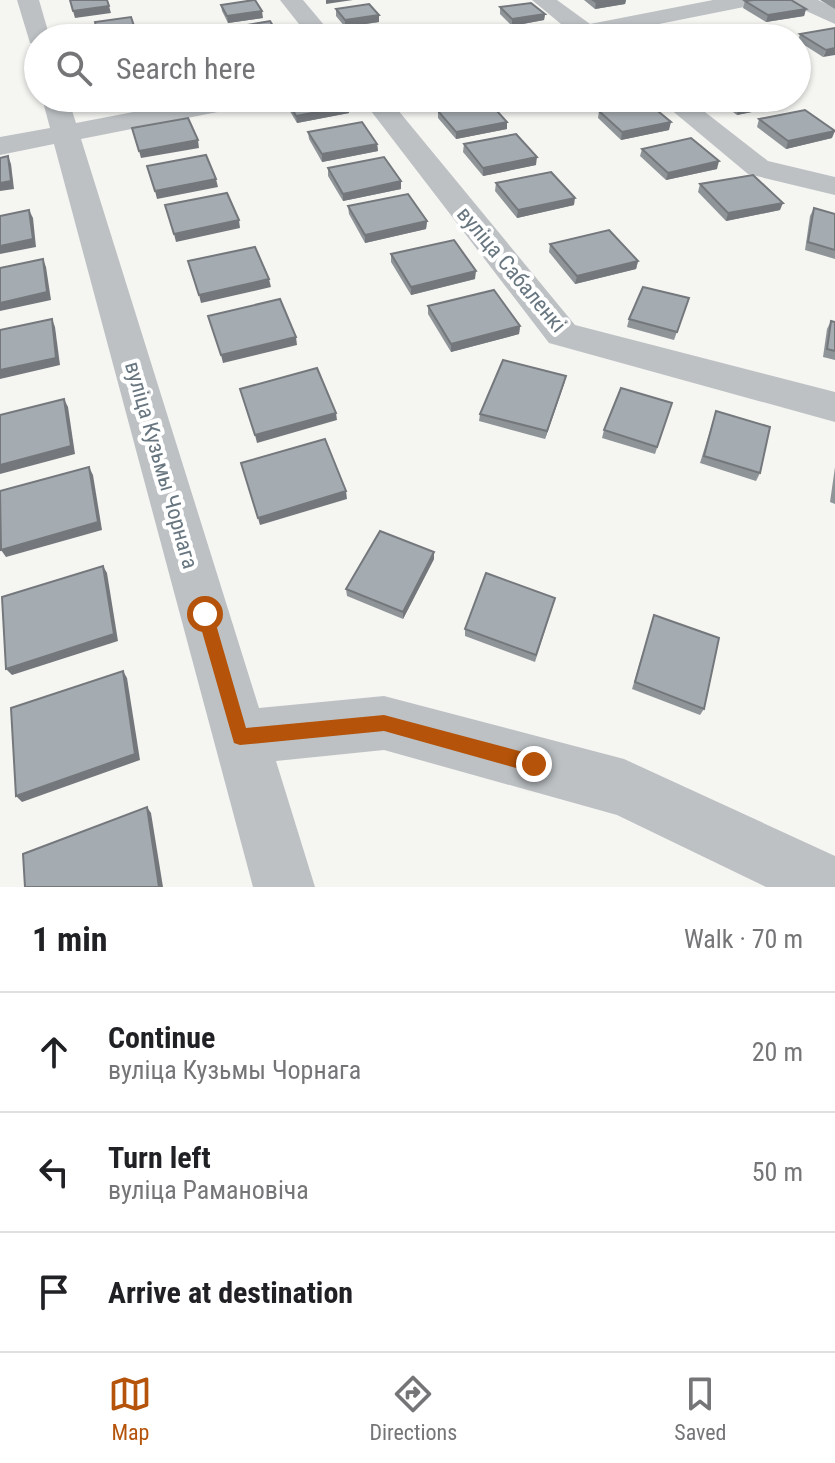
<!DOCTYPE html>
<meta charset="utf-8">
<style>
:root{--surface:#fff;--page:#f6f6f6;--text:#202124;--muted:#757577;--line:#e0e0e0;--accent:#b45309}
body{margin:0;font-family:"Roboto Condensed",sans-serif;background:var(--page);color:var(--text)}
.stop{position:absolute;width:24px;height:24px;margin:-18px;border:6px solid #b45309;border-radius:50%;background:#fff}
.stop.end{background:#b45309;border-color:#fff;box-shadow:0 2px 8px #0008}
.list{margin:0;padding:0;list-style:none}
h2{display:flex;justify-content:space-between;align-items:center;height:104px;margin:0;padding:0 32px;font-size:34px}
h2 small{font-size:26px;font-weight:400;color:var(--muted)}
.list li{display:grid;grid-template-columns:52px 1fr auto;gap:24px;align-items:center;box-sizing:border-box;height:120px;padding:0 32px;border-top:2px solid var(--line)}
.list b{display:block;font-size:30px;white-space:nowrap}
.list p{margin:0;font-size:26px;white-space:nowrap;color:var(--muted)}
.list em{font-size:26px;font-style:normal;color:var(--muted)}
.icon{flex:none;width:44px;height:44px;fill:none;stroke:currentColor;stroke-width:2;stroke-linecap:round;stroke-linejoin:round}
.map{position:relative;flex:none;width:835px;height:887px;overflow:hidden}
.search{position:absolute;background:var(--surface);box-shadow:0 2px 6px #0004;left:24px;right:24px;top:24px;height:88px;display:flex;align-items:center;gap:20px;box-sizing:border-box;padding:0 28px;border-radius:44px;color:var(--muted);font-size:30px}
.sheet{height:464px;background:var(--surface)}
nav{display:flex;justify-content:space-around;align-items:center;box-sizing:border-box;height:112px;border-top:2px solid var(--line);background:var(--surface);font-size:22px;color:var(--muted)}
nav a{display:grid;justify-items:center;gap:4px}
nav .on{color:var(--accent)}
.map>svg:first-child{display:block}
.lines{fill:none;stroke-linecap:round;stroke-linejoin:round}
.minor{fill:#bdc1c4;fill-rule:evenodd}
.wall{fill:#8e9498}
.shaded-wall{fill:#74787c}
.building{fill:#a5acb1;stroke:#74787c;stroke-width:2}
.route{fill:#b45309}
.labels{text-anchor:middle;stroke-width:8;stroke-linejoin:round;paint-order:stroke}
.street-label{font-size:22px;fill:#687680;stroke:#fff}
</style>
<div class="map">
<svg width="835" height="887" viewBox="0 0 835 887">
<rect width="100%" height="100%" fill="#f5f5f2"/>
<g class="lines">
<g class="minor">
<path d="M 17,0 L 39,0 L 50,38 L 38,38 L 38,45 L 30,43 Z"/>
<path d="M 280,0 L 303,0 L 335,38 L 310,38 Z"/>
<path d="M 532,0 L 557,0 L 590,24 L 713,0 L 757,0 L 754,5 L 604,35 L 606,38 L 544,38 L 548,33 L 567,29 Z"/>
<path d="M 790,0 L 818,0 L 835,8 L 835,24 L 793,5 Z"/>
<path d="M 42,98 L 68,98 L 76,123 L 206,98 L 261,98 L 257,104 L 248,106 L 81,139 L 259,708 L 384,696 L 624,759 L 835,856 L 835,887 L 766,887 L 617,815 L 384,750 L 276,761 L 315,887 L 253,887 L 54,144 L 0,155 L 0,137 L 50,128 Z"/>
<path d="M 361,98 L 388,98 L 575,325 L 835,392 L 835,422 L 549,343 Z"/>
<path d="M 657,98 L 687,98 L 768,161 L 835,177 L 835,195 L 748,174 Z"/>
</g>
</g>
<g class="wall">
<path d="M 584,0 L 626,0 L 625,4 L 595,9 Z"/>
<path d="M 820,0 L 835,0 L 835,9 Z"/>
<path d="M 745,1 L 806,9 L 804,16 L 766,22 L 743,8 Z"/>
<path d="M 221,5 L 263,18 L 228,23 L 222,11 Z"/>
<path d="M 500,7 L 545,14 L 544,20 L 512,26 L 500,14 Z"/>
<path d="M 336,9 L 379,22 L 345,27 L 336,16 Z"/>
<path d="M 835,28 L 823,57 L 798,41 L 800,34 Z"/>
<path d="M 638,32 L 697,38 L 637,38 Z"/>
<path d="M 285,98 L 343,98 L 349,113 L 297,123 L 285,103 Z"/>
<path d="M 575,98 L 632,98 L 585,107 Z"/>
<path d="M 714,98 L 784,98 L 782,106 L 737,115 Z"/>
<path d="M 438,111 L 507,122 L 507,129 L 456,139 L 438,118 Z"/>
<path d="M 599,111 L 669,130 L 621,140 L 598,118 Z"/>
<path d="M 759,119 L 832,138 L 786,149 L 757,127 Z"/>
<path d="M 308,132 L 377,144 L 378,151 L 322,162 L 309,139 Z"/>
<path d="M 464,144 L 536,165 L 483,176 L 463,152 Z"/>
<path d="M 642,149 L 717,169 L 666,180 L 640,156 Z"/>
<path d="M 328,168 L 401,181 L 401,189 L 343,201 L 328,176 Z"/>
<path d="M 496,183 L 574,205 L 517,218 L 495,191 Z"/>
<path d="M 700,184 L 780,210 L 726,221 L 698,192 Z"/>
<path d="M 348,206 L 427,221 L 426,229 L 365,243 L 349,214 Z"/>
<path d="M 814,208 L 835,214 L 835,259 L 805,250 L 810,216 Z"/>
<path d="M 550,244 L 638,261 L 636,269 L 575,284 L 549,252 Z"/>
<path d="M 391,254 L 475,279 L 411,295 L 391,262 Z"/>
<path d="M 689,298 L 674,340 L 627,327 L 629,319 Z"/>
<path d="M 428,306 L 520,326 L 519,334 L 451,352 L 428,314 Z"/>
<path d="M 831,321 L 835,322 L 835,360 L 823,357 L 827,329 Z"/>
<path d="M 566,376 L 564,384 L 545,439 L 479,421 L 480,414 Z"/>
<path d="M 672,403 L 655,454 L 602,438 L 604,430 Z"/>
<path d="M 716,411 L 760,473 L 756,481 L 700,463 Z"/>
<path d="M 835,467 L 835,504 L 830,502 Z"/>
<path d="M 434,559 L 403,619 L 347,596 L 346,589 Z"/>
<path d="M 553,605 L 535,662 L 465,636 L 465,629 Z"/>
<path d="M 654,615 L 704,709 L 700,715 L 632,689 Z"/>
</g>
<g class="shaded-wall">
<path d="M 326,0 L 353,0 L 326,4 Z"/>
<path d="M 611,0 L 626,0 L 625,4 L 595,9 L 596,2 Z"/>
<path d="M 109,6 L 111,13 L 75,18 L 73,11 Z"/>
<path d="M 806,9 L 804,16 L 766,22 L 768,15 Z"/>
<path d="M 262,11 L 263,18 L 228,23 L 227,16 Z"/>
<path d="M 545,14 L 544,20 L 512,26 L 512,19 Z"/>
<path d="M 379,15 L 379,22 L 345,27 L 345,20 Z"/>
<path d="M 135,29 L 137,36 L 121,38 L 99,38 L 98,34 Z"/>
<path d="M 278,34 L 278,38 L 249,38 Z"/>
<path d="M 835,48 L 835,55 L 823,57 L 826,50 Z"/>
<path d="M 597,98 L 632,98 L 585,107 L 586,100 Z"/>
<path d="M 784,98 L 782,106 L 737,115 L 739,108 Z"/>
<path d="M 349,106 L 349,113 L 297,123 L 296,116 Z"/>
<path d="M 507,122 L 507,129 L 456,139 L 456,132 Z"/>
<path d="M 671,122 L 669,130 L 621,140 L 622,132 Z"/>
<path d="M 835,131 L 832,138 L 786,149 L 788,141 Z"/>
<path d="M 198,140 L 199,148 L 141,158 L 139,151 Z"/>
<path d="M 377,144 L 378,151 L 322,162 L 322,154 Z"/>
<path d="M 8,156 L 11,164 L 14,189 L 0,191 L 0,183 Z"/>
<path d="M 537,157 L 536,165 L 483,176 L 483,168 Z"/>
<path d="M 719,161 L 717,169 L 666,180 L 668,173 Z"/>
<path d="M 216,179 L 218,187 L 157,199 L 155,191 Z"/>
<path d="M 401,181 L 401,189 L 343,201 L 343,194 Z"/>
<path d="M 575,198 L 574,205 L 517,218 L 518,210 Z"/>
<path d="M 783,203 L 780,210 L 726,221 L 728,213 Z"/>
<path d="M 29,210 L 33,218 L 36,247 L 0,254 L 0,246 Z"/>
<path d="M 239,220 L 240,228 L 176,242 L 174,234 Z"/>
<path d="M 427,221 L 426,229 L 365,243 L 365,235 Z"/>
<path d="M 43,259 L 46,267 L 51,300 L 0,311 L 0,303 Z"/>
<path d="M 638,261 L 636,269 L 575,284 L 577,276 Z"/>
<path d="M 476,271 L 475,279 L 411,295 L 411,287 Z"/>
<path d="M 269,279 L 271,287 L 201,303 L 199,295 Z"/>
<path d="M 52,319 L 55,327 L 60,365 L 0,379 L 0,370 Z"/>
<path d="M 520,326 L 519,334 L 451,352 L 451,344 Z"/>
<path d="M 296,337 L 297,345 L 223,363 L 221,355 Z"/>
<path d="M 566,376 L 564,384 L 545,439 L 547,431 Z"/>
<path d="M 64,399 L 68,407 L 75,454 L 0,474 L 0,465 Z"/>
<path d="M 336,413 L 337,420 L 257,443 L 255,435 Z"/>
<path d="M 89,467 L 93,475 L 102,530 L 6,557 L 1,550 Z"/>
<path d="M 346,491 L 347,499 L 260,525 L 258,518 Z"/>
<path d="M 434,552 L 434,559 L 403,619 L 403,612 Z"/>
<path d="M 103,566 L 107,573 L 118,641 L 12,675 L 6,669 Z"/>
<path d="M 123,671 L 127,678 L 140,760 L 22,802 L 16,796 Z"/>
<path d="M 147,807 L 151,813 L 163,887 L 159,887 Z"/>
</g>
<g class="building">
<path d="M 70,0 L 107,0 L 109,6 L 73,11 Z"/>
<path d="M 254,0 L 255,0 L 262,11 L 227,16 L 221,5 Z"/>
<path d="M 593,0 L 611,0 L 596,2 Z"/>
<path d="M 754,0 L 791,0 L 806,9 L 768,15 L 745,1 Z"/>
<path d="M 531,3 L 545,14 L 512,19 L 500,7 Z"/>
<path d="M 369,4 L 379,15 L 345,20 L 336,9 Z"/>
<path d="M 131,17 L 135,29 L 98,34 L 95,22 Z"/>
<path d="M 270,21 L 278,34 L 241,38 L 235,27 Z"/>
<path d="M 384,25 L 394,37 L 355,38 L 350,30 Z"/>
<path d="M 679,25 L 697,38 L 646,38 L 638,32 Z"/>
<path d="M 835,28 L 835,48 L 826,50 L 800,34 Z"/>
<path d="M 286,98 L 343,98 L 349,106 L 296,116 Z"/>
<path d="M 726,98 L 784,98 L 739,108 Z"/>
<path d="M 488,101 L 507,122 L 456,132 L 438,111 Z"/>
<path d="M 647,102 L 671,122 L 622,132 L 599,111 Z"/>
<path d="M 805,110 L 835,131 L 788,141 L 759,119 Z"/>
<path d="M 188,118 L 198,140 L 139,151 L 132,128 Z"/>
<path d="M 362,122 L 377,144 L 322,154 L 308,132 Z"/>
<path d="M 516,134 L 537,157 L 483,168 L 464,144 Z"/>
<path d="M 691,138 L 719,161 L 668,173 L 642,149 Z"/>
<path d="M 206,155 L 216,179 L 155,191 L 147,166 Z"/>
<path d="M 8,156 L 11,181 L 0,183 L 0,158 Z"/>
<path d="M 384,157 L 401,181 L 343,194 L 328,168 Z"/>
<path d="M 551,172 L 575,198 L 518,210 L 496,183 Z"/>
<path d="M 753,175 L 783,203 L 728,213 L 700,184 Z"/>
<path d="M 227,193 L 239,220 L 174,234 L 165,205 Z"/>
<path d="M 408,194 L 427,221 L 365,235 L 348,206 Z"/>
<path d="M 814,208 L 835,214 L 835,250 L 808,242 Z"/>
<path d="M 29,210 L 33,239 L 0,246 L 0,216 Z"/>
<path d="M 609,230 L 638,261 L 577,276 L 550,244 Z"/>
<path d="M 454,240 L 476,271 L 411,287 L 391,254 Z"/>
<path d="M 255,247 L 269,279 L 199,295 L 188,261 Z"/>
<path d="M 43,259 L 47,292 L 0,303 L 0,268 Z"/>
<path d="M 643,287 L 689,298 L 677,332 L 629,319 Z"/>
<path d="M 494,290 L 520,326 L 451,344 L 428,306 Z"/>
<path d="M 280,299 L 296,337 L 221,355 L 208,316 Z"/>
<path d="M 52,319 L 56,358 L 0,370 L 0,330 Z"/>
<path d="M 831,321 L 835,322 L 835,351 L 827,349 Z"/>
<path d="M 503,360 L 566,376 L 547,431 L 480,414 Z"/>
<path d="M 317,368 L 336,413 L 255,435 L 240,389 Z"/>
<path d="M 621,388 L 672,403 L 657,447 L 604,430 Z"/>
<path d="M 64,399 L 71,446 L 0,465 L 0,415 Z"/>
<path d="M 716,411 L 770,427 L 760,473 L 704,456 Z"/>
<path d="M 325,439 L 346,491 L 258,518 L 241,463 Z"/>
<path d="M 89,467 L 98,522 L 1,550 L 0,491 Z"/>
<path d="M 380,531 L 434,552 L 403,612 L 346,589 Z"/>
<path d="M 103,566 L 114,634 L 6,669 L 2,597 Z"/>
<path d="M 486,573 L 555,598 L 536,655 L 465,629 Z"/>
<path d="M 654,615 L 719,638 L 704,709 L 635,682 Z"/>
<path d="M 123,671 L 135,754 L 16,796 L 11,708 Z"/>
<path d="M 147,807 L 159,887 L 25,887 L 23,854 Z"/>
</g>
<path class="route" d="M 205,607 L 213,614 L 246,728 L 384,715 L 534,755 L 540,758 L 543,764 L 540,770 L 534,773 L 384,731 L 240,745 L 234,743 L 197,614 Z"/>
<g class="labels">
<g class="street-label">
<text transform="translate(512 269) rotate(50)" y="8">вуліца Сабаленкі</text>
<text transform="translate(162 465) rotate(74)" y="8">вуліца Кузьмы Чорнага</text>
</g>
</g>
</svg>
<div class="stop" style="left:205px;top:614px"></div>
<div class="stop end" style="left:534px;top:764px"></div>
<div class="search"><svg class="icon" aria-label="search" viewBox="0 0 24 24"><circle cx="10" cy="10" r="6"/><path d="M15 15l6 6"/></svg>Search here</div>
</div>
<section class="sheet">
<h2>1 min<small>Walk · 70 m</small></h2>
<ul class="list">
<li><svg class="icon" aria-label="ahead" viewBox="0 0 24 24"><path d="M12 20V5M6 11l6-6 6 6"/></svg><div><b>Continue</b><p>вуліца Кузьмы Чорнага</p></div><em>20 m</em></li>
<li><svg class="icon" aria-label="left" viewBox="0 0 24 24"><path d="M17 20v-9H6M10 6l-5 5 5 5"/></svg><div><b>Turn left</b><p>вуліца Рамановіча</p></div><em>50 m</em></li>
<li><svg class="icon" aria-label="arrive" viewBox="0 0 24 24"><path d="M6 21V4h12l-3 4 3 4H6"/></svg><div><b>Arrive at destination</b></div></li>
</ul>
</section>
<nav>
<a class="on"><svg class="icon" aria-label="map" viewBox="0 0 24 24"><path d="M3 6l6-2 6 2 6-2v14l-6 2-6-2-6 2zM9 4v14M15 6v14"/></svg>Map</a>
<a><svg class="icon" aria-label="directions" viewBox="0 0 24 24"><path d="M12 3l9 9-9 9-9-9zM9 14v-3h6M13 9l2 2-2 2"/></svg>Directions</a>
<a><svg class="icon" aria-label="saved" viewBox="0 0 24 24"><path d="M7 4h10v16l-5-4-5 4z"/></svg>Saved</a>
</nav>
